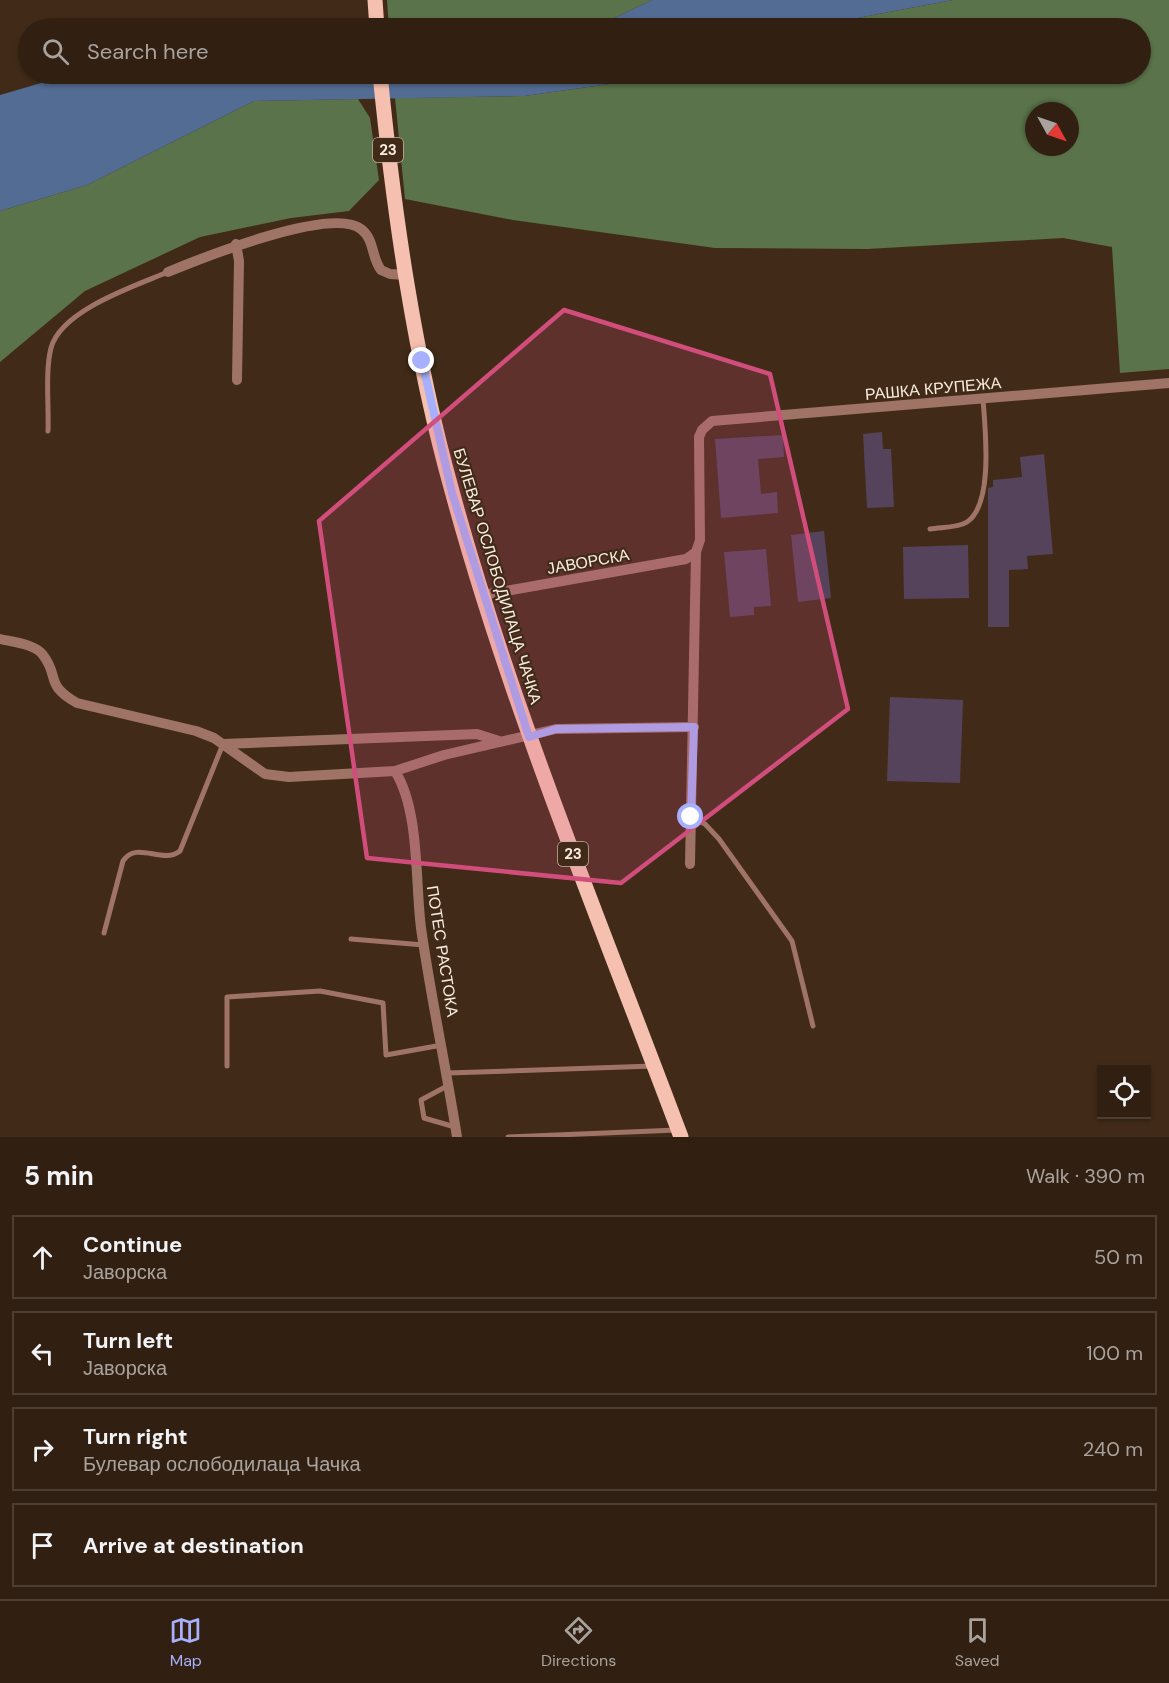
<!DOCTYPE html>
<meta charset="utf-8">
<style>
:root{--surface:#312012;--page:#39281b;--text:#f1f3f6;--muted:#a8a39f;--line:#4c3e32;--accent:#a7b0fc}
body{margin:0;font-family:"DM Sans",sans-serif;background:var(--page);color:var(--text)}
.controls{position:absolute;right:18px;bottom:18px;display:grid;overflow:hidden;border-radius:0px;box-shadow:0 2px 4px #0004}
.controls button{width:54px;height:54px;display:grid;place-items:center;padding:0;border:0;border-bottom:2px solid var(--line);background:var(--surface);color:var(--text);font:30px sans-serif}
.compass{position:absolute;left:1025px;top:102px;width:54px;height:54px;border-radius:50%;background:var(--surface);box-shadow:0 2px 4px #0004;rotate:130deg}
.stop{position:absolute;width:18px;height:18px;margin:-14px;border:4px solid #a7b0fc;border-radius:50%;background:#fff}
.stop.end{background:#a7b0fc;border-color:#fff;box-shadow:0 2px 6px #0008}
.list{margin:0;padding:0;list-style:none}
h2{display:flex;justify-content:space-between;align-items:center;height:78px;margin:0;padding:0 24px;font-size:26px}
h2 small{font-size:20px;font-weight:400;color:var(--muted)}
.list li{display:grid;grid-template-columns:39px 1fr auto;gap:18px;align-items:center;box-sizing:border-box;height:84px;margin:0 12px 12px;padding:0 12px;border:2px solid var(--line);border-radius:0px}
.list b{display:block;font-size:22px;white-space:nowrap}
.list p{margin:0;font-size:20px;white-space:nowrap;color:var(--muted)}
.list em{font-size:20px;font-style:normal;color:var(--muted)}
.icon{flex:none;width:33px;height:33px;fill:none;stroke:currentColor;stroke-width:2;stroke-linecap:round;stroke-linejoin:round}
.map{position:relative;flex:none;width:1169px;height:1137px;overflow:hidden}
.search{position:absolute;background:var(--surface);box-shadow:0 2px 4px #0004;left:18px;right:18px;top:18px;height:66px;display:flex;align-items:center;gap:15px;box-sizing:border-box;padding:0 21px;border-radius:33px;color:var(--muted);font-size:22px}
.sheet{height:462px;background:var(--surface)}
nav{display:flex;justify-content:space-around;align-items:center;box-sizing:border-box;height:84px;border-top:2px solid var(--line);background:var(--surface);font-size:16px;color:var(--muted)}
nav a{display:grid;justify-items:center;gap:3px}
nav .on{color:var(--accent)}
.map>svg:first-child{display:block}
.forest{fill:#5a734a;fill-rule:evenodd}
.water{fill:#536c93}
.building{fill:#55435b}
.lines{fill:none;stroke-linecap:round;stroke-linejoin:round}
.lane{stroke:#9f7467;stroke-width:5}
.street{stroke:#9f7467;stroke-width:10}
.primary{stroke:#f6c0b0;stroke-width:15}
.route{stroke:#a7b0fc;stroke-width:8}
.marked{fill:#d04d7c;fill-opacity:0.2;stroke:#d04d7c;stroke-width:4.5;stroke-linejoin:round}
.labels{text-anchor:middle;stroke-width:4.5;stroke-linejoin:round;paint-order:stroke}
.shield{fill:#412b18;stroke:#c2b1a3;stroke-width:1.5}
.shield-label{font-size:15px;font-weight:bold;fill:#f9ebdf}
.street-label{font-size:16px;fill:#f9ebdf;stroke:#412b18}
</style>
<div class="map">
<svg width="1169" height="1137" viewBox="0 0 1169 1137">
<rect width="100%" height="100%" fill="#412b18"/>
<g class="forest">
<path d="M 387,0 L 652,0 L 594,28 L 389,28 Z"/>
<path d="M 953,0 L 1169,0 L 1169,369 L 1120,373 L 1112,247 L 1063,238 L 867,249 L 715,248 L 513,220 L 405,199 L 395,98 L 524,96 L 680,74 L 1140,74 L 1140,28 L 804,28 ZM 1034,111 L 1070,111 L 1070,147 L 1034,147 Z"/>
<path d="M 358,99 L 370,118 L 379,180 L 349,211 L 291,218 L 200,237 L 85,291 L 0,362 L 0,211 L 87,185 L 254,101 Z"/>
</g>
<g class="water">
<path d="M 652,0 L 953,0 L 804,28 L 594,28 Z"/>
<path d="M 72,74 L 680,74 L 524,96 L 254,101 L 87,185 L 0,211 L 0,95 Z"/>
</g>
<g class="building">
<path d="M 882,432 L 883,449 L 891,449 L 894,507 L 867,508 L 863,434 Z"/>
<path d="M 783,435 L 784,457 L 758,459 L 761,494 L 777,492 L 778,513 L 721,518 L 715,439 Z"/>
<path d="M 1044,454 L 1053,554 L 1027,556 L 1028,569 L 1009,570 L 1009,627 L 988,627 L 988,488 L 993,487 L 993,480 L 1022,477 L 1020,457 Z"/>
<path d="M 824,531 L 831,598 L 798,602 L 791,535 Z"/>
<path d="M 968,545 L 969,598 L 904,599 L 903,547 Z"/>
<path d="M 766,549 L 771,606 L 754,607 L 754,615 L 730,617 L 724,552 Z"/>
<path d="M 890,697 L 963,700 L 960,783 L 887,781 Z"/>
</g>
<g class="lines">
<g class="lane">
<path d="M 48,431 C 49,407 45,371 51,348 C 61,310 135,286 168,272"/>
<path d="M 930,529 C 941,527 958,528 967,522 C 994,504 985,428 983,399"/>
<path d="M 691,817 L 705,824 L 719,839 L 792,941 L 813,1026"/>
<path d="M 104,933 L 123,861 C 137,840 162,865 180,851 L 223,744"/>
<path d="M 351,939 L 424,945"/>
<path d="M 227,1066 L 227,997 L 320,991 L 383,1003 L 386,1055 L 442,1045"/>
<path d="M 448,1073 L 653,1066"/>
<path d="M 449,1085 L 421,1100 L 424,1118 L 455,1127"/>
<path d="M 508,1137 L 677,1130"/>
</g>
<g class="street">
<path d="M 236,244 L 239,261 L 237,380"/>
<path d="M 168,272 C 202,258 331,206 361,229 C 375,240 371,257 381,270 L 390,274 L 405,275"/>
<path d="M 483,595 L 686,559 L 696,552 L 700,540 L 699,437 L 702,430 L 712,421 L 1169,383"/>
<path d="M 0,639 C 13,642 35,644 43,655 C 60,677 44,684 77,703 L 196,731 L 214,738 L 265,774 L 289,777 L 395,771 L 444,755 L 556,729 L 694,727"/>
<path d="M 223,744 L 477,734 L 499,741"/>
<path d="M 395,771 C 420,811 415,882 421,928 C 431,998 446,1067 457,1137"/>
<path d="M 690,864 L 696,552"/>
</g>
<g class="primary">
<path d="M 375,0 L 377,28"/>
<path d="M 380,74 C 394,214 414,355 452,491 C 512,712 601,923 681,1137"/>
</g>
</g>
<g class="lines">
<path class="route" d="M 422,361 L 452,493 L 529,737 L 556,729 L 694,727 L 691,817"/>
</g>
<path class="marked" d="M 564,310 L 770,374 L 848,709 L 621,883 L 367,858 L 319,521 Z"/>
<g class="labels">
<g class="shield">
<rect x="373" y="138" width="30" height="24" rx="4.5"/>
<rect x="558" y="842" width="30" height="24" rx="4.5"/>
</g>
<g class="shield-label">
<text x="388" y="155">23</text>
<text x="573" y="859">23</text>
</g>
<g class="street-label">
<text transform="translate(933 388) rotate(-5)" y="6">РАШКА КРУПЕЖА</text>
<text transform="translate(588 561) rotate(-10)" y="6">ЈАВОРСКА</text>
<text transform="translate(498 576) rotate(73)" y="6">БУЛЕВАР ОСЛОБОДИЛАЦА ЧАЧКА</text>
<text transform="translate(443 951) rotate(81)" y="6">ПОТЕС РАСТОКА</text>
</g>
</g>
</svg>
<div class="controls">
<button><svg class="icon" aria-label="locate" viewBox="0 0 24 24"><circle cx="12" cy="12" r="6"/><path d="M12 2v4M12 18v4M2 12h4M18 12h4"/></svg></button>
</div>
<svg class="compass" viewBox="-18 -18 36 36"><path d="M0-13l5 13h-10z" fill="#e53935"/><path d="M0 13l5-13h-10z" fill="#a8a39f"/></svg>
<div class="stop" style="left:691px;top:817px"></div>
<div class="stop end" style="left:422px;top:361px"></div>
<div class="search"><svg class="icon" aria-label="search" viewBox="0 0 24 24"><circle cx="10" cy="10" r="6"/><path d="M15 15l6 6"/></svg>Search here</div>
</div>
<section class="sheet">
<h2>5 min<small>Walk · 390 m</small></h2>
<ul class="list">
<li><svg class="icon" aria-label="ahead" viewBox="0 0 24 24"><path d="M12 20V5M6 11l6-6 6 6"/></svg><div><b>Continue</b><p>Јаворска</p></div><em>50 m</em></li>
<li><svg class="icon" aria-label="left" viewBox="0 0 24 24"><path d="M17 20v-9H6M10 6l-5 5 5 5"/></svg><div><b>Turn left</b><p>Јаворска</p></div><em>100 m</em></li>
<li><svg class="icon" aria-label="right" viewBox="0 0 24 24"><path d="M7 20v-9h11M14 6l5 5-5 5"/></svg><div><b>Turn right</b><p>Булевар ослободилаца Чачка</p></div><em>240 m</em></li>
<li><svg class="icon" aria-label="arrive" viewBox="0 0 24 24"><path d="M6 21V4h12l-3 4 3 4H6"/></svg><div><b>Arrive at destination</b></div></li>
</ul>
</section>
<nav>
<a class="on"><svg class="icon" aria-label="map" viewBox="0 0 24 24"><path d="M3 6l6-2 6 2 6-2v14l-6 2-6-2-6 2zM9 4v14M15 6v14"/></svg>Map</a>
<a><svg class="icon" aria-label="directions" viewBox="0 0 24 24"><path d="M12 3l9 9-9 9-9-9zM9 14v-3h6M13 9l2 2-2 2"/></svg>Directions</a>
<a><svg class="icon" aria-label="saved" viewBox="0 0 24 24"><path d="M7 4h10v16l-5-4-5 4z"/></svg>Saved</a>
</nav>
